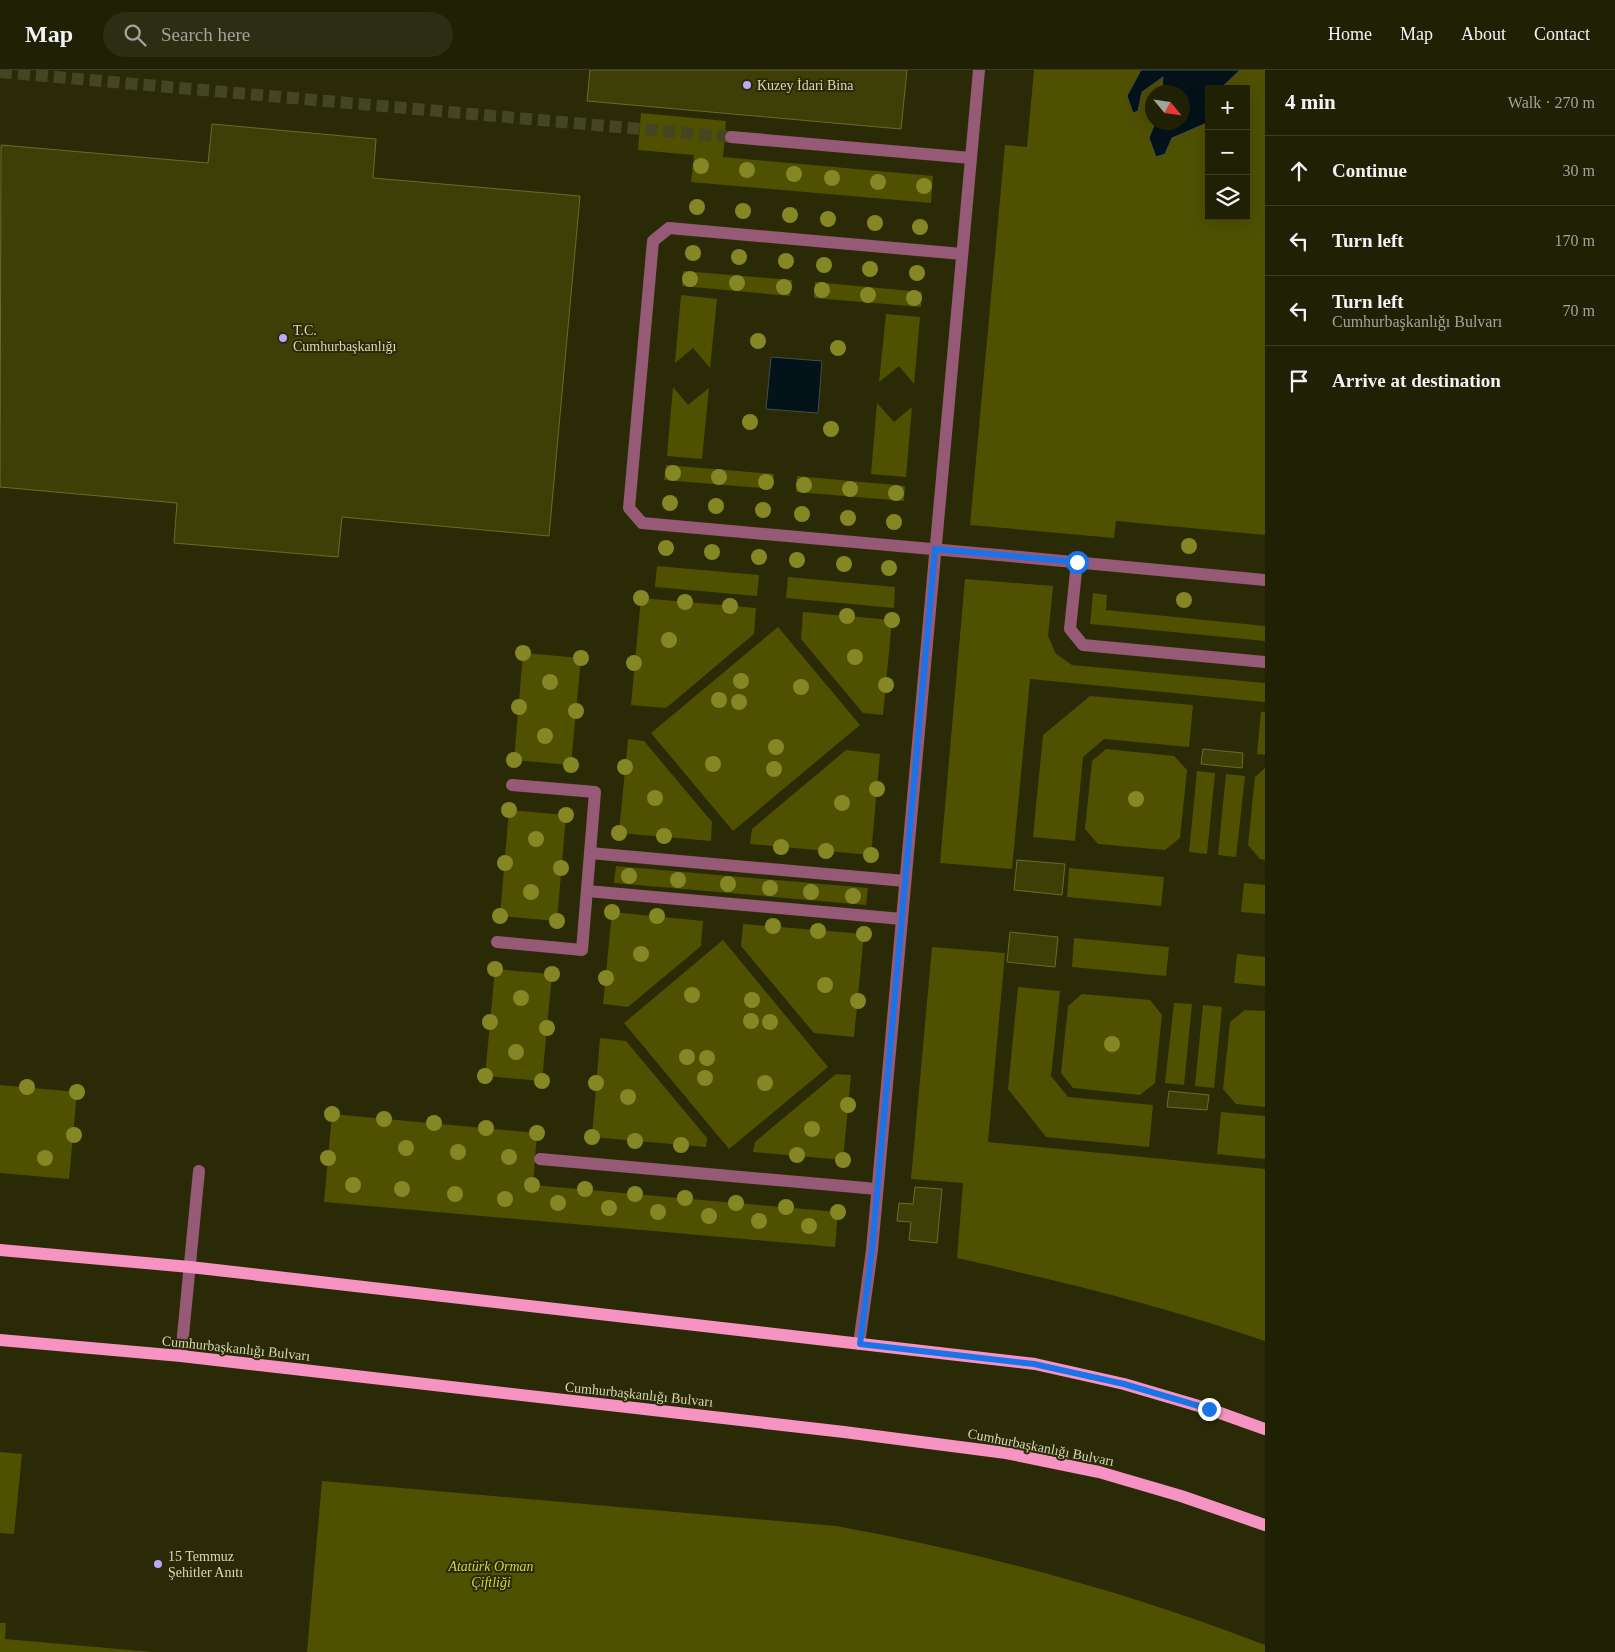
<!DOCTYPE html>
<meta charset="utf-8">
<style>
:root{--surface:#202004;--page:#2d2d13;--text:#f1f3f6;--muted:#a2a39a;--line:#3d3e26}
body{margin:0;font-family:"Times New Roman",serif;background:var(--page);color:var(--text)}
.controls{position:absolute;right:15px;top:15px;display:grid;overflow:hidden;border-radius:0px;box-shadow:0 5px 20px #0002}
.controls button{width:45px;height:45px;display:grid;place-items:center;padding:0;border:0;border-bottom:1px solid var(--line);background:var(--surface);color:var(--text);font:25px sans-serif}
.compass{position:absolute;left:1145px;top:15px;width:45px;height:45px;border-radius:50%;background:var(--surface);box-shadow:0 5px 20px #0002;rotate:119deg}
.stop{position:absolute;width:15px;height:15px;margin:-11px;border:4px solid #1a73e8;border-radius:50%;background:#fff}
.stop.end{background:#1a73e8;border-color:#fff;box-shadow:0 1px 5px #0008}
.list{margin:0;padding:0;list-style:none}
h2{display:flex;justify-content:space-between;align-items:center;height:65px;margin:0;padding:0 20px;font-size:21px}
h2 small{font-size:16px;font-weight:400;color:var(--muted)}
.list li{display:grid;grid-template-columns:32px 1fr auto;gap:15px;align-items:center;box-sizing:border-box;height:70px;padding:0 20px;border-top:1px solid var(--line)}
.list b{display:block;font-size:19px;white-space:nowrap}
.list p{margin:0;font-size:16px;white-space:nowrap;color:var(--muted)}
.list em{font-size:16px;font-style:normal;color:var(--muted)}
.icon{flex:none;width:28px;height:28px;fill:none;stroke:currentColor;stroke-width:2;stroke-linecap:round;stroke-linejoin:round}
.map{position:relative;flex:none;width:1265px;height:1582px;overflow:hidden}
header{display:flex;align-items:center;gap:30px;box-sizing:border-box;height:70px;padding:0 25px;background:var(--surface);border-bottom:1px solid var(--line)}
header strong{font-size:24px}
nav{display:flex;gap:28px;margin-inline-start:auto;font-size:18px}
.search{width:350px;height:45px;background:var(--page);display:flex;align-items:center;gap:12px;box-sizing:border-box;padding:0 18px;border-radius:28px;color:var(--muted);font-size:19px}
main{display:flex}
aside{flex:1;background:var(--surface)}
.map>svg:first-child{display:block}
.green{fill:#4f5000;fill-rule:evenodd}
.water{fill:#041219;stroke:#434e48}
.building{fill:#3e3e07;stroke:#6a6c27}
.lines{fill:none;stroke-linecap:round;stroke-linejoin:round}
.minor-tunnel{stroke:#444521;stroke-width:12;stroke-dasharray:12 6;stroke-linecap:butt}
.minor{stroke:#965a76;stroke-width:12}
.major{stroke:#f693c2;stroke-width:12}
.tree{fill:#858725}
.route{stroke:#1a73e8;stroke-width:6}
.poi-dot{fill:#b7abf8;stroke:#2a2b06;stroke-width:2}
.labels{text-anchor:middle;stroke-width:4;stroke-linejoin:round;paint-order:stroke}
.poi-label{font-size:14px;fill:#d7d9b7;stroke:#2a2b06;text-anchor:start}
.street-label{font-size:14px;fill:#d7d9b7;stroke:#2a2b06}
.park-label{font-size:14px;font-style:italic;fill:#d0d33f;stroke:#2a2b06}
</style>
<header>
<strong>Map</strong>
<div class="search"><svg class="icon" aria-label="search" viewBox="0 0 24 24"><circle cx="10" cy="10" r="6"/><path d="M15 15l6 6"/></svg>Search here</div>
<nav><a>Home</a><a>Map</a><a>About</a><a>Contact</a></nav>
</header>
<main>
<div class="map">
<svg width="1265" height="1582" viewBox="0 0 1265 1582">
<rect width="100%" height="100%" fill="#2a2b06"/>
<g class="green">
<path d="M 1034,0 L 1265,0 L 1265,465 L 1116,451 L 1114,468 L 970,455 L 1005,75 L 1027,77 ZM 1209,19 L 1246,19 L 1246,146 L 1209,146 ZM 1152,22 L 1182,22 L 1182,52 L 1152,52 Z"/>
<path d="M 641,43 L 726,51 L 723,87 L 933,106 L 931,133 L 691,112 L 694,85 L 638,80 Z"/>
<path d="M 683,201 L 792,210 L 790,226 L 682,216 Z"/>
<path d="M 815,212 L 922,222 L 921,237 L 814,228 Z"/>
<path d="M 681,225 L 717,229 L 710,298 L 693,278 L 675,293 Z"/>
<path d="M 886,244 L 920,247 L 914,314 L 899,296 L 879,312 Z"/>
<path d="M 673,317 L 688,335 L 709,318 L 702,389 L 667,386 Z"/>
<path d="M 877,333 L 894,352 L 912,337 L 906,407 L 871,404 Z"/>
<path d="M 666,395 L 774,404 L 772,419 L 664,410 Z"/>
<path d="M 797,406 L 905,416 L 904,431 L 796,422 Z"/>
<path d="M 657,496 L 759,505 L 757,526 L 655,517 Z"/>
<path d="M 788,507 L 895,517 L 894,538 L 786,528 Z"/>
<path d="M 965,509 L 1053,516 L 1048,566 L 1056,584 L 1072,595 L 1265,613 L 1265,632 L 1030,609 L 1012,799 L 940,793 Z"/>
<path d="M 1093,523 L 1107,525 L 1106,540 L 1265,556 L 1265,571 L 1090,554 Z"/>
<path d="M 641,528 L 756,538 L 754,564 L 666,638 L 631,635 Z"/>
<path d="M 803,542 L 892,550 L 883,645 L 863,643 L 801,569 Z"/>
<path d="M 778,557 L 860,655 L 733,761 L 651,663 Z"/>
<path d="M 523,583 L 581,588 L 571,695 L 514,690 Z"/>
<path d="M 1090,626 L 1193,635 L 1189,677 L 1104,669 L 1083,687 L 1075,771 L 1033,767 L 1043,665 Z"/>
<path d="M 1261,642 L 1265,642 L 1265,685 L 1257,684 Z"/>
<path d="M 628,669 L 644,671 L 712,752 L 711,771 L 619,763 Z"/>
<path d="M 1106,679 L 1174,686 L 1187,700 L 1180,768 L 1165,780 L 1098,774 L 1085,759 L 1092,691 Z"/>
<path d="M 846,680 L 880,684 L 871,785 L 750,774 L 752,759 Z"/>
<path d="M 1265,698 L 1265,790 L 1260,789 L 1248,775 L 1255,707 Z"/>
<path d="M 1197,701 L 1215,703 L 1207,784 L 1189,782 Z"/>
<path d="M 1226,704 L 1245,706 L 1236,787 L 1218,785 Z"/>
<path d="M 509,740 L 566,745 L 557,851 L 500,846 Z"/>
<path d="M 616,796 L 868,818 L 866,835 L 614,813 Z"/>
<path d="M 1069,798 L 1164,807 L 1161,836 L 1067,827 Z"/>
<path d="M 1244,813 L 1265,815 L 1265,844 L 1241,842 Z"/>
<path d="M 612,842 L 703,851 L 701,876 L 628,937 L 603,934 Z"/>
<path d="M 743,854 L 864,864 L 854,967 L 814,963 L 741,876 Z"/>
<path d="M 1074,868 L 1169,877 L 1166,906 L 1072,897 Z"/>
<path d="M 723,870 L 828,997 L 729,1079 L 624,953 Z"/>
<path d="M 932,877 L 1005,883 L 988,1072 L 1265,1099 L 1265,1271 C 1164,1236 1060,1211 957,1188 L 963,1113 L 911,1109 Z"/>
<path d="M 1237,884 L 1265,887 L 1265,916 L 1234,913 Z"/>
<path d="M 495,899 L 552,904 L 542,1011 L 485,1006 Z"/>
<path d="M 1018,917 L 1060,921 L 1051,1006 L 1068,1027 L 1153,1035 L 1149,1077 L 1046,1067 L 1008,1019 Z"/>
<path d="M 1082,924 L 1150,930 L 1162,945 L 1155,1013 L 1140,1025 L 1073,1018 L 1061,1003 L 1068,936 Z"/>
<path d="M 1174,933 L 1192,934 L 1184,1015 L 1165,1013 Z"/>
<path d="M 1203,935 L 1222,937 L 1214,1018 L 1195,1016 Z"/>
<path d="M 1245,940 L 1265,941 L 1265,1037 L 1236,1034 L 1223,1019 L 1230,952 Z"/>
<path d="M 600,968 L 626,971 L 707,1068 L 706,1077 L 592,1067 Z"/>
<path d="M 836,1004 L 851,1005 L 843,1090 L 753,1082 L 755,1072 Z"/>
<path d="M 0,1015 L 77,1022 L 69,1109 L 0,1103 Z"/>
<path d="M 1221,1042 L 1265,1046 L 1265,1089 L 1217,1084 Z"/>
<path d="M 332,1044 L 537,1063 L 533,1115 L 838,1142 L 835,1177 L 324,1132 Z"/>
<path d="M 0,1382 L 22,1384 L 14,1464 L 0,1463 Z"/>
<path d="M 322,1411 L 836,1456 C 983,1483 1126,1521 1265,1575 L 1265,1582 L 307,1582 Z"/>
<path d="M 0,1553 L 6,1553 L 5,1569 L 153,1582 L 0,1582 Z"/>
</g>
<g class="water">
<path d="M 1141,0 L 1240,0 L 1220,19 L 1209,19 L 1209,52 L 1172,68 L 1165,84 L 1156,87 L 1149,68 L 1155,53 L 1182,52 L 1182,22 L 1162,22 L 1163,7 L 1142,22 L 1138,41 L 1133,43 L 1127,26 Z"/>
<path d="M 771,287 L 822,291 L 818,343 L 766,339 Z"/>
</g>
<g class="building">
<path d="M 590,0 L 907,0 L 901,59 L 587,31 Z"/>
<path d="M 212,54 L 376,69 L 373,108 L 580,126 L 549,466 L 342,447 L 338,487 L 174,473 L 177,433 L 0,417 L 1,75 L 208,93 Z"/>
<path d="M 1203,679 L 1243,683 L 1242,698 L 1201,694 Z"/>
<path d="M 1017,790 L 1065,794 L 1062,825 L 1014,820 Z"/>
<path d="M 1010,862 L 1058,867 L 1055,897 L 1007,892 Z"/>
<path d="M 1169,1021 L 1209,1025 L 1207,1040 L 1167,1037 Z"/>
<path d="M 915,1117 L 942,1119 L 937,1173 L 909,1170 L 911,1152 L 897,1151 L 899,1133 L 913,1134 Z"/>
</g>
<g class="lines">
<path class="minor-tunnel" d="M 0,2 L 731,67"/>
<g class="minor">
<path d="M 731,67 L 971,88"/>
<path d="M 962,184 L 669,158 L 653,171 L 629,438 L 642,453 L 1020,487 L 1265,510"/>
<path d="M 1077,492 L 1070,559 L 1083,575 L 1265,592"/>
<path d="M 590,783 L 905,811"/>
<path d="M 587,821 L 902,849"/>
<path d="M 497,872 L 582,880 L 595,722 L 512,715"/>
<path d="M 540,1089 L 877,1119"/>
<path d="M 859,1274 L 872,1180 L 979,0"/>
<path d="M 181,1286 L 199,1101"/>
</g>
<g class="major">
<path d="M 0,1180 L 190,1197 L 1035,1294 L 1124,1314 L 1209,1339 L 1265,1359"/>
<path d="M 0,1270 L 181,1286 L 844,1362 L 1006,1383 L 1099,1402 L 1181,1426 L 1265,1455"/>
</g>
</g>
<g class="tree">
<circle cx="701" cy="96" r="8"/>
<circle cx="747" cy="100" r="8"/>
<circle cx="794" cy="104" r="8"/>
<circle cx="832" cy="108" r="8"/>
<circle cx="878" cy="112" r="8"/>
<circle cx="924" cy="116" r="8"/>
<circle cx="697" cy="137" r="8"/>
<circle cx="743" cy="141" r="8"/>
<circle cx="790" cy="145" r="8"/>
<circle cx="828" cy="149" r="8"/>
<circle cx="875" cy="153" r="8"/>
<circle cx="920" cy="157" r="8"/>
<circle cx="693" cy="183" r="8"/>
<circle cx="739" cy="187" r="8"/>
<circle cx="786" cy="191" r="8"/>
<circle cx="824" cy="195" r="8"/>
<circle cx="870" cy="199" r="8"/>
<circle cx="917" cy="203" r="8"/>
<circle cx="690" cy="209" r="8"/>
<circle cx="737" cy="213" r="8"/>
<circle cx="784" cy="217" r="8"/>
<circle cx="822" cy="220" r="8"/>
<circle cx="868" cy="225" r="8"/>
<circle cx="914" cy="228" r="8"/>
<circle cx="758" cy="271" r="8"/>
<circle cx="838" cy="278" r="8"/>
<circle cx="750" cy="352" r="8"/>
<circle cx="831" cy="359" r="8"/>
<circle cx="673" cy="403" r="8"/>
<circle cx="719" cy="407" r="8"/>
<circle cx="766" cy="412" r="8"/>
<circle cx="804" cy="415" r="8"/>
<circle cx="850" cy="419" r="8"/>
<circle cx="896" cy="423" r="8"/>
<circle cx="670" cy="433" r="8"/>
<circle cx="716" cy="436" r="8"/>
<circle cx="763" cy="440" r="8"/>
<circle cx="802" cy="444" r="8"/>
<circle cx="848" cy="448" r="8"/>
<circle cx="894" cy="452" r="8"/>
<circle cx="1189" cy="476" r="8"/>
<circle cx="666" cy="478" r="8"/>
<circle cx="712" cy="482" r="8"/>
<circle cx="759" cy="487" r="8"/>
<circle cx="797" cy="490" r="8"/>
<circle cx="844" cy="494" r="8"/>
<circle cx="889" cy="498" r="8"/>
<circle cx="641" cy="528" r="8"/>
<circle cx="1184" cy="530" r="8"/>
<circle cx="685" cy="532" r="8"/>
<circle cx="730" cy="536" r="8"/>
<circle cx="847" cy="546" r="8"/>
<circle cx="892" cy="550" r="8"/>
<circle cx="669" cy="570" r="8"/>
<circle cx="523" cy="583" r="8"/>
<circle cx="855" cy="587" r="8"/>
<circle cx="581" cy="588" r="8"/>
<circle cx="634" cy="593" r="8"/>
<circle cx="741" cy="611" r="8"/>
<circle cx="550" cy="612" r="8"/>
<circle cx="886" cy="615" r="8"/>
<circle cx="801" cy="617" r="8"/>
<circle cx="719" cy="630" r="8"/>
<circle cx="739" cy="632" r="8"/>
<circle cx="519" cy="637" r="8"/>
<circle cx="576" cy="641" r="8"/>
<circle cx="545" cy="666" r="8"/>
<circle cx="776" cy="677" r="8"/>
<circle cx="514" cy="690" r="8"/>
<circle cx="713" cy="694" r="8"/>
<circle cx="571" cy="695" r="8"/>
<circle cx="625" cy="697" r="8"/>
<circle cx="774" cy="699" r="8"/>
<circle cx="877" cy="719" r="8"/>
<circle cx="655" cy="728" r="8"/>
<circle cx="1136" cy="729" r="8"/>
<circle cx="842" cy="733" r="8"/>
<circle cx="509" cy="740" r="8"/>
<circle cx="566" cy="745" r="8"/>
<circle cx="619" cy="763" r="8"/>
<circle cx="664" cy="766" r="8"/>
<circle cx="536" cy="769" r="8"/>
<circle cx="781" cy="777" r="8"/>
<circle cx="826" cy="781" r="8"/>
<circle cx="871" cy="785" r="8"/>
<circle cx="505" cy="793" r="8"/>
<circle cx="561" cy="798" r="8"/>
<circle cx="629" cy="806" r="8"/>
<circle cx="678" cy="810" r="8"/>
<circle cx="728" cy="814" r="8"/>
<circle cx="770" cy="818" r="8"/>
<circle cx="531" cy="822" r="8"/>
<circle cx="811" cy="822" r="8"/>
<circle cx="853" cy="826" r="8"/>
<circle cx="612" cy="842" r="8"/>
<circle cx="500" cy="846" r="8"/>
<circle cx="657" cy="846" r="8"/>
<circle cx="557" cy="851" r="8"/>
<circle cx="773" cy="856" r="8"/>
<circle cx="818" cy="861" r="8"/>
<circle cx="864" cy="864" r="8"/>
<circle cx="641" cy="884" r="8"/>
<circle cx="495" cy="899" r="8"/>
<circle cx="552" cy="904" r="8"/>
<circle cx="606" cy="908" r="8"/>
<circle cx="825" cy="915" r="8"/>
<circle cx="692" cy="925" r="8"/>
<circle cx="521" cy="928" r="8"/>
<circle cx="752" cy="930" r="8"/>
<circle cx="858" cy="931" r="8"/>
<circle cx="751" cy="951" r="8"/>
<circle cx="490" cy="952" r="8"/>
<circle cx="770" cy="952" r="8"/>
<circle cx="547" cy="958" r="8"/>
<circle cx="1112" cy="974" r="8"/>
<circle cx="516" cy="982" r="8"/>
<circle cx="687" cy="987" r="8"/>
<circle cx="707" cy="988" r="8"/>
<circle cx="485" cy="1006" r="8"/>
<circle cx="705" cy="1008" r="8"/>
<circle cx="542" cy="1011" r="8"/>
<circle cx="596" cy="1013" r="8"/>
<circle cx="765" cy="1013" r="8"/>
<circle cx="27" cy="1017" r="8"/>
<circle cx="77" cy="1022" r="8"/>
<circle cx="628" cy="1027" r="8"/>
<circle cx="848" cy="1035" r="8"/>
<circle cx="332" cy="1044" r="8"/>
<circle cx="384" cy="1049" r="8"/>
<circle cx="434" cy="1053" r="8"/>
<circle cx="486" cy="1058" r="8"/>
<circle cx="812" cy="1059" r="8"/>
<circle cx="537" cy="1063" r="8"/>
<circle cx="74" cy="1065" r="8"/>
<circle cx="592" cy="1067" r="8"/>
<circle cx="635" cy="1071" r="8"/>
<circle cx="681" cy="1075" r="8"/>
<circle cx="406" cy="1078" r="8"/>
<circle cx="458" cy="1082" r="8"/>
<circle cx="797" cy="1085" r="8"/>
<circle cx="509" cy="1087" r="8"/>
<circle cx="45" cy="1088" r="8"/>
<circle cx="328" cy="1088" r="8"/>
<circle cx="843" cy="1090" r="8"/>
<circle cx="353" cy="1115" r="8"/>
<circle cx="532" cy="1115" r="8"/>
<circle cx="402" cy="1119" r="8"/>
<circle cx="585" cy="1119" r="8"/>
<circle cx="455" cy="1124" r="8"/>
<circle cx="635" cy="1124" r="8"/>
<circle cx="685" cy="1128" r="8"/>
<circle cx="505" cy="1129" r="8"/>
<circle cx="558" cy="1133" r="8"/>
<circle cx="736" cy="1133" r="8"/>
<circle cx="786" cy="1137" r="8"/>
<circle cx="609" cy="1138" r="8"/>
<circle cx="658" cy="1142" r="8"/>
<circle cx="838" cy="1142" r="8"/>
<circle cx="709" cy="1146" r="8"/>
<circle cx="759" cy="1151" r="8"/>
<circle cx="809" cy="1156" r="8"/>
</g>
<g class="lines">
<path class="route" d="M 1077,492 L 935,479 L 872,1180 L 860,1274 L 1034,1294 L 1124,1314 L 1209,1339"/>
</g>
<g class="poi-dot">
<circle cx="747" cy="15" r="5"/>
<circle cx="283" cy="268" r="5"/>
<circle cx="158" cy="1494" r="5"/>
</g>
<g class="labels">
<g class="poi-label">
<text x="757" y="20">Kuzey İdari Bina</text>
<text x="293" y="265">T.C.<tspan x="293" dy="16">Cumhurbaşkanlığı</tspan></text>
<text x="168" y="1491">15 Temmuz<tspan x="168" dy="16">Şehitler Anıtı</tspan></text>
</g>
<g class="street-label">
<text transform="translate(236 1278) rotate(6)" y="5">Cumhurbaşkanlığı Bulvarı</text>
<text transform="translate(639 1324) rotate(6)" y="5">Cumhurbaşkanlığı Bulvarı</text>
<text transform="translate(1041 1377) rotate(11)" y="5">Cumhurbaşkanlığı Bulvarı</text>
</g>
<g class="park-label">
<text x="491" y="1501">Atatürk Orman<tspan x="491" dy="16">Çiftliği</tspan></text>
</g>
</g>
</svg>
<div class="controls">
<button>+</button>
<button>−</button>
<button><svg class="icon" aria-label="layers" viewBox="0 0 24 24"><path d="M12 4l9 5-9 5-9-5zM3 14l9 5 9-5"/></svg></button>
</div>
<svg class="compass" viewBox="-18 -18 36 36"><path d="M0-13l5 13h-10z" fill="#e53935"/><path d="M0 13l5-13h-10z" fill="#a2a39a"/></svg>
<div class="stop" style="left:1077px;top:492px"></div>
<div class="stop end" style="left:1209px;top:1339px"></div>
</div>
<aside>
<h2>4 min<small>Walk · 270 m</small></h2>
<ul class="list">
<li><svg class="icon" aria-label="ahead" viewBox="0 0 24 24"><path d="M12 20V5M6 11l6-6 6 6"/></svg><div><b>Continue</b></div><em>30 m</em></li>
<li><svg class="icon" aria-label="left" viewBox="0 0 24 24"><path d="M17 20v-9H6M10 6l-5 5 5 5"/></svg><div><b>Turn left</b></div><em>170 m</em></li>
<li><svg class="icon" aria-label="left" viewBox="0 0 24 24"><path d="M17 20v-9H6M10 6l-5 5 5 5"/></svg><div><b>Turn left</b><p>Cumhurbaşkanlığı Bulvarı</p></div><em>70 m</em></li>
<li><svg class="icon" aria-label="arrive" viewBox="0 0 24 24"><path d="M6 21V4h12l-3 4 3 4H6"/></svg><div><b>Arrive at destination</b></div></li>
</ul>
</aside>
</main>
